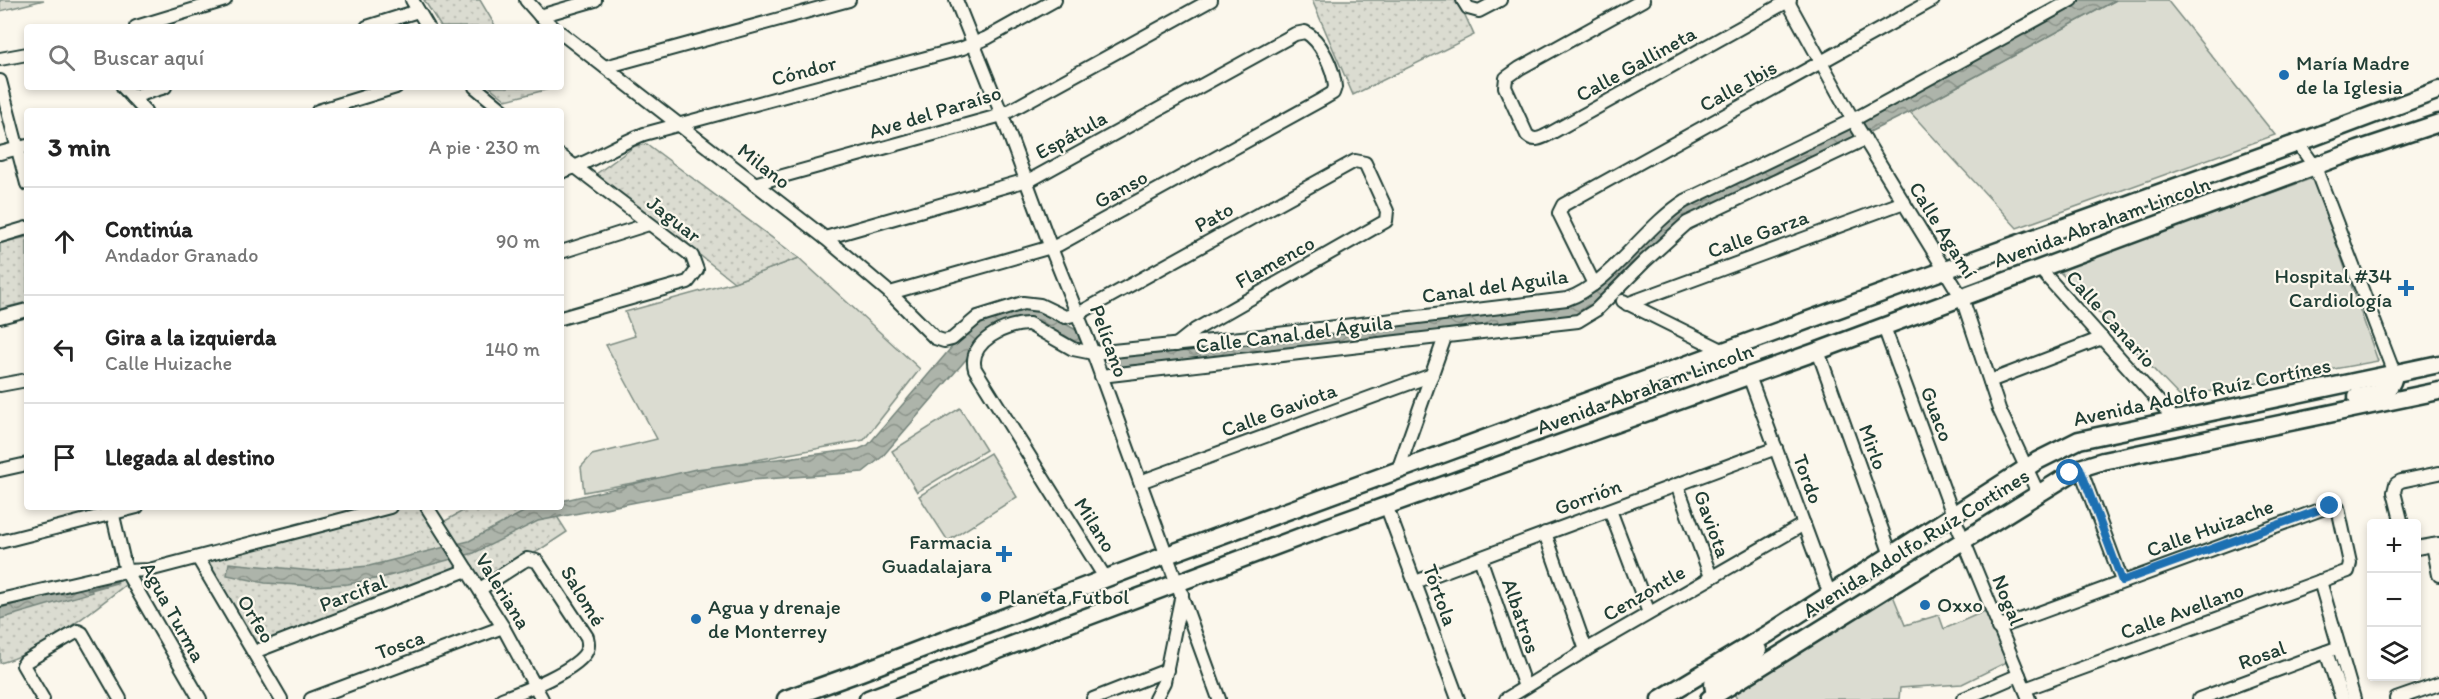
<!DOCTYPE html>
<html lang="es">
<meta charset="utf-8">
<style>
:root{--surface:#fff;--page:#f2f2f2;--text:#222;--muted:#767676;--line:#e0e0e0}
body{margin:0;font-family:Itim,sans-serif;background:var(--page);color:var(--text)}
.controls{position:absolute;right:18px;bottom:18px;display:grid;overflow:hidden;border-radius:6px;box-shadow:0 3px 9px #0003}
.controls button{width:54px;height:54px;display:grid;place-items:center;padding:0;border:0;border-bottom:2px solid var(--line);background:var(--surface);color:var(--text);font:30px sans-serif}
.stop{position:absolute;width:18px;height:18px;margin:-14px;border:4px solid #1f6fb2;border-radius:50%;background:#fff}
.stop.end{background:#1f6fb2;border-color:#fff;box-shadow:0 2px 6px #0008}
.list{margin:0;padding:0;list-style:none}
h2{display:flex;justify-content:space-between;align-items:center;height:78px;margin:0;padding:0 24px;font-size:26px}
h2 small{font-size:20px;font-weight:400;color:var(--muted)}
.list li{display:grid;grid-template-columns:39px 1fr auto;gap:18px;align-items:center;box-sizing:border-box;height:108px;padding:0 24px;border-top:2px solid var(--line)}
.list b{display:block;font-size:22px;white-space:nowrap}
.list p{margin:0;font-size:20px;white-space:nowrap;color:var(--muted)}
.list em{font-size:20px;font-style:normal;color:var(--muted)}
.icon{flex:none;width:33px;height:33px;fill:none;stroke:currentColor;stroke-width:2;stroke-linecap:round;stroke-linejoin:round}
.map{position:relative;flex:none;width:2439px;height:699px;overflow:hidden}
.search{position:absolute;background:var(--surface);box-shadow:0 3px 9px #0003;left:24px;top:24px;width:540px;height:66px;display:flex;align-items:center;gap:15px;box-sizing:border-box;padding:0 21px;border-radius:6px;color:var(--muted);font-size:22px}
.panel{position:absolute;background:var(--surface);box-shadow:0 3px 9px #0003;left:24px;top:108px;width:540px;height:402px;border-radius:6px}
.map>svg:first-child{display:block}
.grass{fill:#dbdcd1;stroke:#7d8c82;stroke-width:1.5}
.park{fill:url(#park-dots);stroke:#7d8c82;stroke-width:1.5}
.water{fill:url(#water-waves);stroke:#74847b;stroke-width:1.5}
.lines{fill:none;stroke-linecap:round;stroke-linejoin:round}
.stream{stroke:#74847b;stroke-width:3}
.minor-casing{stroke:#1f3d34;stroke-width:16}
.major-casing{stroke:#1f3d34;stroke-width:21}
.minor{stroke:#fbf7ec;stroke-width:12}
.major{stroke:#fbf7ec;stroke-width:16}
.route{stroke:#1f6fb2;stroke-width:8}
.poi-dot{fill:#1f6fb2;stroke:#fbf7ec;stroke-width:2}
.labels{text-anchor:middle;stroke-width:4.5;stroke-linejoin:round;paint-order:stroke}
.poi-label{font-size:21px;fill:#1f3d34;stroke:#fbf7ec;text-anchor:start}
.street-label{font-size:21px;fill:#1f3d34;stroke:#fbf7ec}
</style>
<div class="map">
<svg width="2439" height="699" viewBox="0 0 2439 699">
<defs>
<pattern id="park-dots" width="8" height="8" patternUnits="userSpaceOnUse" patternTransform="scale(1.5)"><rect width="8" height="8" fill="#dbdcd1"/><path d="M2 2h.1M6 6h.1" fill="none" stroke="#bcbeb4" stroke-width="1.8" stroke-linecap="round"/></pattern>
<pattern id="water-waves" width="16" height="10" patternUnits="userSpaceOnUse" patternTransform="scale(1.5)"><rect width="16" height="10" fill="#adb4aa"/><path d="M0 5q4-4 8 0t8 0" fill="none" stroke="#8c948b"/></pattern>
</defs>
<rect width="100%" height="100%" fill="#fbf7ec"/>
<filter id="ink" filterUnits="userSpaceOnUse"><feTurbulence type="fractalNoise" baseFrequency=".0167" numOctaves="2"/><feDisplacementMap in="SourceGraphic" scale="12" xChannelSelector="R" yChannelSelector="G"/><feConvolveMatrix kernelMatrix="1 2 1 2 8 2 1 2 1" color-interpolation-filters="sRGB"/></filter>
<g filter="url(#ink)">
<g class="grass">
<path d="M 0,0 L 44,0 L 0,11 Z"/>
<path d="M 2116,0 L 2167,0 L 2275,135 L 2017,228 L 1910,112 Z"/>
<path d="M 2313,178 L 2378,361 L 2180,397 L 2058,270 Z"/>
<path d="M 799,258 L 920,369 L 864,440 L 584,492 L 581,467 L 592,455 L 657,439 L 606,345 L 635,336 L 625,312 L 734,282 Z"/>
<path d="M 960,408 L 986,450 L 917,492 L 892,451 Z"/>
<path d="M 990,453 L 1017,497 L 948,541 L 919,496 Z"/>
<path d="M 1892,593 L 1905,625 L 1939,615 L 1944,629 L 1985,611 L 2007,662 L 1962,684 L 1900,688 L 1899,699 L 1737,699 L 1734,694 Z"/>
</g>
<g class="park">
<path d="M 424,0 L 480,0 L 496,27 L 441,27 Z"/>
<path d="M 1312,0 L 1458,0 L 1474,35 L 1353,95 Z"/>
<path d="M 490,87 L 557,87 L 506,100 Z"/>
<path d="M 647,144 L 799,258 L 734,282 L 596,174 L 635,146 Z"/>
<path d="M 27,237 L 27,302 L 0,309 L 0,243 Z"/>
<path d="M 390,507 L 426,507 L 438,525 L 470,507 L 551,507 L 567,532 L 480,589 L 467,570 L 254,652 L 198,558 Z"/>
<path d="M 126,571 L 129,582 C 95,609 41,653 0,663 L 0,600 Z"/>
</g>
<g class="water">
<path d="M 2072,0 L 2116,0 L 1910,112 L 1696,218 L 1587,318 L 1119,368 L 1031,321 L 988,334 L 882,457 L 863,472 L 751,480 L 538,521 L 474,553 L 385,577 L 348,584 L 315,586 L 265,583 L 227,575 L 229,563 L 314,571 L 369,566 L 469,541 L 531,508 L 561,507 L 561,501 L 696,469 L 859,449 L 868,445 L 975,320 L 1040,305 L 1064,323 L 1119,355 L 1578,296 L 1661,217 Z"/>
<path d="M 90,585 L 92,592 L 0,619 L 0,608 Z"/>
</g>
<g class="lines">
<path class="stream" d="M 88,590 L 117,582"/>
<g class="minor-casing">
<g id="minor">
<path d="M 412,0 L 428,27"/>
<path d="M 526,0 L 540,16 L 553,27"/>
<path d="M 956,0 L 1002,115 L 1051,248 L 1093,353 L 1219,699"/>
<path d="M 1463,0 L 1468,8 L 1479,11 L 1500,0"/>
<path d="M 1643,0 L 1520,68 L 1506,78 L 1505,87 L 1527,135 C 1535,143 1543,137 1551,133 L 1790,0"/>
<path d="M 1787,0 L 1853,120 L 1962,298 L 1999,409 L 2038,493"/>
<path d="M 540,16 L 595,0"/>
<path d="M 136,27 L 225,0"/>
<path d="M 367,27 L 418,11"/>
<path d="M 561,33 L 825,238 L 890,293 L 935,338 L 944,341 L 952,339 L 978,317 L 1023,303 L 1040,305 L 1065,317 L 1078,314 L 1355,161 L 1365,163 L 1387,211 L 1386,221 L 1195,330 L 1176,345"/>
<path d="M 0,59 L 27,54"/>
<path d="M 605,67 L 849,0"/>
<path d="M 0,81 L 27,184"/>
<path d="M 123,87 L 145,111"/>
<path d="M 475,87 L 504,111"/>
<path d="M 132,97 L 165,87"/>
<path d="M 318,111 L 396,87"/>
<path d="M 2298,143 L 2315,167 L 2394,373"/>
<path d="M 0,153 L 27,146"/>
<path d="M 561,156 L 692,256 L 697,270 L 688,282 L 561,318"/>
<path d="M 561,172 C 590,163 615,145 644,134 L 963,48 L 987,38 L 1055,0"/>
<path d="M 754,184 L 1002,115 L 1211,0"/>
<path d="M 0,236 L 27,228"/>
<path d="M 825,238 L 1034,178 L 1295,34 L 1305,32 C 1321,40 1334,70 1335,87 L 1333,93 L 1321,100 L 1058,245 L 890,293"/>
<path d="M 561,252 L 649,224"/>
<path d="M 2040,269 L 2176,421"/>
<path d="M 1594,284 L 1559,213 L 1563,205 L 1933,0"/>
<path d="M 1623,301 L 1724,351"/>
<path d="M 1627,304 L 1904,202"/>
<path d="M 0,317 L 27,310"/>
<path d="M 1884,327 L 1953,515 L 2029,699"/>
<path d="M 1818,351 L 1891,555"/>
<path d="M 1101,376 L 1578,321 L 1596,310 L 1645,261 L 1687,223 L 1865,139"/>
<path d="M 1749,376 L 1830,595"/>
<path d="M 1990,381 L 2102,338"/>
<path d="M 0,385 L 27,380"/>
<path d="M 2080,468 L 2122,581"/>
<path d="M 0,470 L 27,464"/>
<path d="M 1398,470 L 1445,337"/>
<path d="M 1140,482 L 1432,375"/>
<path d="M 1677,485 L 1711,577"/>
<path d="M 1386,505 L 1458,699"/>
<path d="M 111,507 L 126,571 L 200,699"/>
<path d="M 427,507 L 503,627 L 542,699"/>
<path d="M 1610,510 L 1649,613"/>
<path d="M 2402,524 L 2394,492 L 2396,484 L 2401,481 L 2439,473"/>
<path d="M 1545,533 L 1586,650"/>
<path d="M 0,542 L 137,507"/>
<path d="M 2433,545 L 2439,575"/>
<path d="M 2416,548 L 2439,544"/>
<path d="M 198,558 L 281,699"/>
<path d="M 1480,558 L 1525,687"/>
<path d="M 1106,579 L 975,369 C 967,342 1007,323 1029,324 L 1073,349 L 1093,353 L 1261,336 L 1567,299 C 1608,286 1645,226 1685,201 L 1853,120 L 2072,0"/>
<path d="M 2320,581 L 2354,699"/>
<path d="M 1415,582 L 1776,448"/>
<path d="M 480,589 L 522,562 L 527,559 L 537,561 L 587,637 C 588,641 589,646 587,650 C 580,669 521,692 502,699"/>
<path d="M 0,600 L 126,571 L 149,570 L 390,507"/>
<path d="M 1998,628 L 2330,506 L 2335,505 L 2338,508 L 2350,563 L 2348,571 L 2025,689"/>
<path d="M 254,652 L 467,570"/>
<path d="M 2326,652 L 2342,699"/>
<path d="M 43,699 L 23,665 L 25,662 L 78,631 L 82,633 L 120,699"/>
<path d="M 311,699 L 503,627"/>
<path d="M 1093,699 L 1167,670"/>
<path d="M 1155,699 L 1164,682 L 1182,594"/>
<path d="M 1506,699 L 1586,650 L 1804,524"/>
<path d="M 1963,699 L 2019,675"/>
<path d="M 2199,699 L 2339,647"/>
<path d="M 2396,699 L 2439,684"/>
</g>
</g>
<g class="major-casing">
<g id="major">
<path d="M 2357,397 C 2374,394 2393,393 2394,373"/>
<path d="M 1715,695 L 1713,684 C 1721,671 1745,662 1758,650"/>
<path d="M 786,699 L 861,672 L 1167,555 L 1945,270 L 2298,143 L 2439,90"/>
<path d="M 868,699 L 1313,532 L 1818,351 L 2358,150 L 2439,123"/>
<path d="M 1660,699 L 1768,634 L 2037,461 L 2079,440 L 2439,364"/>
<path d="M 1709,699 L 2080,468 L 2103,461 L 2439,391"/>
</g>
</g>
<use href="#minor" class="minor"/>
<use href="#major" class="major"/>
</g>
</g>
<g class="lines" filter="url(#ink)">
<path class="route" d="M 2070,473 L 2080,468 L 2122,581 L 2330,506"/>
</g>
<g class="poi-dot">
<circle cx="2284" cy="75" r="6"/>
<path d="M2403 279h6v6h6v6h-6v6h-6v-6h-6v-6h6z"/>
<path d="M1001 545h6v6h6v6h-6v6h-6v-6h-6v-6h6z"/>
<circle cx="986" cy="597" r="6"/>
<circle cx="1925" cy="605" r="6"/>
<circle cx="696" cy="619" r="6"/>
</g>
<g class="labels">
<g class="poi-label">
<text x="2296" y="70">María Madre<tspan x="2296" dy="24">de la Iglesia</tspan></text>
<text x="2392" y="283" text-anchor="end">Hospital #34<tspan x="2392" dy="24">Cardiología</tspan></text>
<text x="992" y="549" text-anchor="end">Farmacia<tspan x="992" dy="24">Guadalajara</tspan></text>
<text x="998" y="604">Planeta Futbol</text>
<text x="1937" y="612">Oxxo</text>
<text x="708" y="614">Agua y drenaje<tspan x="708" dy="24">de Monterrey</tspan></text>
</g>
<g class="street-label">
<text transform="translate(1636 64) rotate(-29)" y="7">Calle Gallineta</text>
<text transform="translate(804 71) rotate(-15)" y="7">Cóndor</text>
<text transform="translate(1738 86) rotate(-29)" y="7">Calle Ibis</text>
<text transform="translate(935 112) rotate(-17)" y="7">Ave del Paraíso</text>
<text transform="translate(1071 135) rotate(-29)" y="7">Espátula</text>
<text transform="translate(764 166) rotate(38)" y="7">Milano</text>
<text transform="translate(1121 189) rotate(-29)" y="7">Ganso</text>
<text transform="translate(1214 217) rotate(-29)" y="7">Pato</text>
<text transform="translate(674 219) rotate(38)" y="7">Jaguar</text>
<text transform="translate(2102 222) rotate(-20)" y="7">Avenida Abraham Lincoln</text>
<text transform="translate(1943 230) rotate(58)" y="7">Calle Agamí</text>
<text transform="translate(1758 234) rotate(-20)" y="7">Calle Garza</text>
<text transform="translate(1275 262) rotate(-29)" y="7">Flamenco</text>
<text transform="translate(1495 286) rotate(-8)" y="7">Canal del Aguila</text>
<text transform="translate(2111 319) rotate(48)" y="7">Calle Canario</text>
<text transform="translate(1294 334) rotate(-7)" y="7">Calle Canal del Águila</text>
<text transform="translate(1109 341) rotate(70)" y="7">Pelícano</text>
<text transform="translate(1645 389) rotate(-20)" y="7">Avenida Abraham Lincoln</text>
<text transform="translate(2202 392) rotate(-12)" y="7">Avenida Adolfo Ruíz Cortínes</text>
<text transform="translate(1279 410) rotate(-20)" y="7">Calle Gaviota</text>
<text transform="translate(1937 414) rotate(69)" y="7">Guaco</text>
<text transform="translate(1873 447) rotate(70)" y="7">Mirlo</text>
<text transform="translate(1808 479) rotate(70)" y="7">Tordo</text>
<text transform="translate(1588 497) rotate(-20)" y="7">Gorrión</text>
<text transform="translate(1712 524) rotate(70)" y="7">Gaviota</text>
<text transform="translate(1095 525) rotate(58)" y="7">Milano</text>
<text transform="translate(2210 528) rotate(-20)" y="7">Calle Huizache</text>
<text transform="translate(1916 543) rotate(-32)" y="7">Avenida Adolfo Ruíz Cortines</text>
<text transform="translate(503 591) rotate(58)" y="7">Valeriana</text>
<text transform="translate(353 593) rotate(-21)" y="7">Parcifal</text>
<text transform="translate(1644 593) rotate(-30)" y="7">Cenzontle</text>
<text transform="translate(1440 595) rotate(70)" y="7">Tórtola</text>
<text transform="translate(583 596) rotate(59)" y="7">Salomé</text>
<text transform="translate(2008 600) rotate(68)" y="7">Nogal</text>
<text transform="translate(2182 611) rotate(-20)" y="7">Calle Avellano</text>
<text transform="translate(173 612) rotate(61)" y="7">Agua Turma</text>
<text transform="translate(1521 616) rotate(71)" y="7">Albatros</text>
<text transform="translate(256 619) rotate(59)" y="7">Orfeo</text>
<text transform="translate(400 645) rotate(-20)" y="7">Tosca</text>
<text transform="translate(2262 655) rotate(-20)" y="7">Rosal</text>
</g>
</g>
</svg>
<div class="controls">
<button>+</button>
<button>−</button>
<button><svg class="icon" aria-label="layers" viewBox="0 0 24 24"><path d="M12 4l9 5-9 5-9-5zM3 14l9 5 9-5"/></svg></button>
</div>
<div class="stop" style="left:2070px;top:473px"></div>
<div class="stop end" style="left:2330px;top:506px"></div>
<div class="search"><svg class="icon" aria-label="search" viewBox="0 0 24 24"><circle cx="10" cy="10" r="6"/><path d="M15 15l6 6"/></svg>Buscar aquí</div>
<section class="panel">
<h2>3 min<small>A pie · 230 m</small></h2>
<ul class="list">
<li><svg class="icon" aria-label="ahead" viewBox="0 0 24 24"><path d="M12 20V5M6 11l6-6 6 6"/></svg><div><b>Continúa</b><p>Andador Granado</p></div><em>90 m</em></li>
<li><svg class="icon" aria-label="left" viewBox="0 0 24 24"><path d="M17 20v-9H6M10 6l-5 5 5 5"/></svg><div><b>Gira a la izquierda</b><p>Calle Huizache</p></div><em>140 m</em></li>
<li><svg class="icon" aria-label="arrive" viewBox="0 0 24 24"><path d="M6 21V4h12l-3 4 3 4H6"/></svg><div><b>Llegada al destino</b></div></li>
</ul>
</section>
</div>
